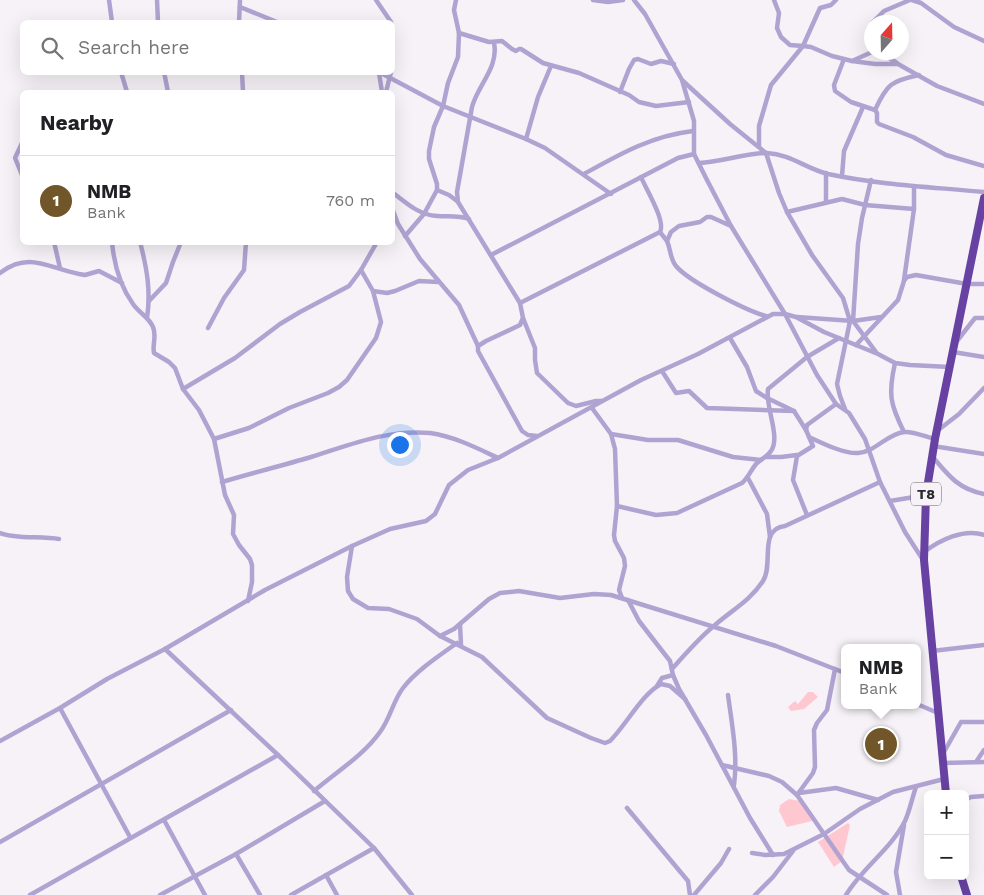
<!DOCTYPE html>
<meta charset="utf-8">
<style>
:root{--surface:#fff;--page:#f6f6f6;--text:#202124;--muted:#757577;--line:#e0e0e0;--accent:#715629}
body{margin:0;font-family:"Work Sans",sans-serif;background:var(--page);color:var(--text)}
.controls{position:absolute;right:15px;bottom:15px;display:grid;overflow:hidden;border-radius:8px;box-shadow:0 5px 20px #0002}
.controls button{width:45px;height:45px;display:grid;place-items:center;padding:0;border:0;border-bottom:1px solid var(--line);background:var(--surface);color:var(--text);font:25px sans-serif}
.compass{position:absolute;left:864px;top:15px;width:45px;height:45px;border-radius:50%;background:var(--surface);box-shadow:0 5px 20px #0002;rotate:20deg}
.you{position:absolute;left:399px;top:444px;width:18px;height:18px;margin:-12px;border:4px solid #fff;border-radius:50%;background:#1a73e8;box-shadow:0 0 0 8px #1a73e833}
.badge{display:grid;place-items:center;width:32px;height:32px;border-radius:50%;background:var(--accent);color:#fff;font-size:16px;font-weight:700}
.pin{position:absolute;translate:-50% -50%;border:2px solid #fff;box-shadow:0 1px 5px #0006}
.popup{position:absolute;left:841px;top:644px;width:80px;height:65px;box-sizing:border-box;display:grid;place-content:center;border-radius:8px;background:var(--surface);filter:drop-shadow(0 1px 4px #0005);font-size:16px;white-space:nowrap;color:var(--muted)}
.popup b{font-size:19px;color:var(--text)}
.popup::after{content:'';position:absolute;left:50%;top:100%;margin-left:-10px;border:10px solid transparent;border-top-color:var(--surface)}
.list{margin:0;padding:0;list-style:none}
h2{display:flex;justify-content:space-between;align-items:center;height:65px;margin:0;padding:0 20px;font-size:21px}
h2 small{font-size:16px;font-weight:400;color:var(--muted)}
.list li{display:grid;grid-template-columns:32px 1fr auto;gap:15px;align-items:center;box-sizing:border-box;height:90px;padding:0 20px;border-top:1px solid var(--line)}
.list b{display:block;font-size:19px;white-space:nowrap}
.list p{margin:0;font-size:16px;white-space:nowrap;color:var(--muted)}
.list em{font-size:16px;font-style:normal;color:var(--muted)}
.icon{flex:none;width:28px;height:28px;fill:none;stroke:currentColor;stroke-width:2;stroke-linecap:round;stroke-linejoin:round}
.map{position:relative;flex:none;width:984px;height:895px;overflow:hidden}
.search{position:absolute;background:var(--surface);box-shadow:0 5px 20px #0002;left:20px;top:20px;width:375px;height:55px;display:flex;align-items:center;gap:12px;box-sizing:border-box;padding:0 18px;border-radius:8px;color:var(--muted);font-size:19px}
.panel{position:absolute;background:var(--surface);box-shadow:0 5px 20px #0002;left:20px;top:90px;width:375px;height:155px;border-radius:8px}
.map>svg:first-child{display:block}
.green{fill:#ffc8d0}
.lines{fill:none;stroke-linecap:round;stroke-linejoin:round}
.street{stroke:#b0a3d2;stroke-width:4.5}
.highway{stroke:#6742a3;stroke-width:8}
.labels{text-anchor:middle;stroke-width:4.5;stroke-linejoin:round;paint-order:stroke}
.shield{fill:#f6f2f7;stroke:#676568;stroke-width:1}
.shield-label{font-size:14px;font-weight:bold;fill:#2a292b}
</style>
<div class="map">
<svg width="984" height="895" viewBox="0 0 984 895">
<rect width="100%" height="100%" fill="#f6f2f7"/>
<g class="green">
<path d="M 808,692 L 813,692 L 818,697 L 804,709 L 791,711 L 788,707 L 795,701 L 798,704 Z"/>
<path d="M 789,799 L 800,801 L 812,821 L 787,827 L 779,811 L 780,805 Z"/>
<path d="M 848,823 L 850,825 L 842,861 L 834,867 L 818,842 Z"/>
</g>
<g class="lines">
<g class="street">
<path d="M 109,0 L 112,22"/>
<path d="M 157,0 L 158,22"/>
<path d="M 376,0 L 391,22"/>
<path d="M 593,0 L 608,2 L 623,0"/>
<path d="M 634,0 L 645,14 L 682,80 L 694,121 L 694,154 L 707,180 L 731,226 L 785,314 L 817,375 L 836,404 L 849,413 L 865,439 L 880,482 L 905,532 L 923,560"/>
<path d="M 774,0 L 779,13 L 777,28 L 781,37 L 790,45 L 803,46 L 820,8 L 831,5 L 836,0"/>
<path d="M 912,0 L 921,3 L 954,27 L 984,41"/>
<path d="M 240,7 L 277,22"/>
<path d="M 239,22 L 240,0"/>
<path d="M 873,22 L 884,11 L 910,0"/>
<path d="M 872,25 L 868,33 L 872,45"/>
<path d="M 392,28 L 392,57"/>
<path d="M 459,33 L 489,42 L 502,41 L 512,49 L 516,51 L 519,49 L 521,49 L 543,63 L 579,73 L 629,95 L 639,102 L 656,106 L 689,102"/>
<path d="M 494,43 C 499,67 478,85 472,107 L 457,192 L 458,202 L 520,303 L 523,318 L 520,325 L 486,341 L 478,346 L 478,351 L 522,431 L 528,435 L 537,436"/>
<path d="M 880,52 L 897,63"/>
<path d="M 844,59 L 834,85 L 835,91 L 851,102 L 875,110 L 877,113 L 877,122 L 879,124 L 913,137 L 946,155 L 984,166"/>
<path d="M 852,61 L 872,52"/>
<path d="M 121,72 L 127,92"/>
<path d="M 164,72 L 168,92"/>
<path d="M 242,72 L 243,92"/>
<path d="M 379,72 L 443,106 L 526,139 L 545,148 L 611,194"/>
<path d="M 379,73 L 382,92"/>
<path d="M 683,81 L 730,124 L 766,153 L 779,193 L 787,212 L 812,255 L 843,298 L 850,321 L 837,384 L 840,396 L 845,409"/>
<path d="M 386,92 L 391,72"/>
<path d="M 620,92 L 629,69 L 634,60 L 638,59 L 651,64 L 661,61 L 674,64"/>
<path d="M 875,110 C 887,84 891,81 919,75"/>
<path d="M 526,139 L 538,97 L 551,66"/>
<path d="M 22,143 L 15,158 L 22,175"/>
<path d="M 759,146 L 759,126 L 771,85 L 803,46 L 811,47 L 832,56 L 852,61 L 875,64 L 898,64 L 937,86 L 984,104"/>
<path d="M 699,163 C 721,162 746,153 767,153 C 790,154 807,169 828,174 C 880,185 932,187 984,192"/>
<path d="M 826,173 L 826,202"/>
<path d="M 584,174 C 620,154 651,136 693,131"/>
<path d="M 842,176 L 844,151 L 863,107"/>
<path d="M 871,180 L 862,218 L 858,244 L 853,321 L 876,352"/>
<path d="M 437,190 L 449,195 L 457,201"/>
<path d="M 392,192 C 406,203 419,215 437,216 C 448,217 458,215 469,219"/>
<path d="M 392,208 L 398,224 L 420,259 L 459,305 L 478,346"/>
<path d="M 787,212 L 842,199 L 865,205 L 914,209"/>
<path d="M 660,232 C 662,235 665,238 667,241 C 671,250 670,259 676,266 C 688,281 747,311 766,316"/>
<path d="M 405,236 L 424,214 L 437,190 L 437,184 L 429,159 L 429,151 L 434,127 L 443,106 L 448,83 L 458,57 L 459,33 L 454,10 L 456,0"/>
<path d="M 667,241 L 671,232 L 679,226 L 700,222 L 707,217 L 711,217 L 731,226"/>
<path d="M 54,242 L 60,268"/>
<path d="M 112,242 C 114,264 120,286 133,304 C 139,313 149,317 153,327 C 157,336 152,345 154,353 L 169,362 L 175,368 L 183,389 L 199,410 L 214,439 L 225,495 L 234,515 L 233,534 L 239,545 L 250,559 L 252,565 L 252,582 L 248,601"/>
<path d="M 140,242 C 147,268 151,292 147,318"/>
<path d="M 491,255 L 678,158 L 694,154"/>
<path d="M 0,273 C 29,251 48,268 79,274 L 85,275 L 99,271 L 122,283"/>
<path d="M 904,280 L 914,209 L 914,187"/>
<path d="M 373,291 L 387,293 L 395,291 L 419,281 L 438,282"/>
<path d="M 149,301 L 166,283 L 173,262 L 181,242"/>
<path d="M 520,303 L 660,232 C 666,221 646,189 641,177"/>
<path d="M 797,317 L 853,321 L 881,317"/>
<path d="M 523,318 L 535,348 L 535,360 L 537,373 L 568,403 L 576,406 L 596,401 L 602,401"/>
<path d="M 208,328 L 224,298 L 244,270 L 246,242"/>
<path d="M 730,338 L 747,367 L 756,391 L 767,398 L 794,411 L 806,430"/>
<path d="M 957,341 L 975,318 L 984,318"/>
<path d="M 856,345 L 898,300 L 904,281 L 907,277 L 916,275 L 967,284 L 984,284"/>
<path d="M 953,352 L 984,357"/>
<path d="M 895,363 C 888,394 890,404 904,432"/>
<path d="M 662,371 L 676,393 L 689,391 L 707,408 L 794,411"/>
<path d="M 183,389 L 235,358 L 280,324 L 300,312 L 349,286 L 361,270 L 377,242"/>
<path d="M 592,408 L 611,434 L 615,449 L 617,506 L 614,535 L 615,541 L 624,558 L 625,566 L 619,590 L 622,598"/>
<path d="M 937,431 L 959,414 L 984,388"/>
<path d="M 611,434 L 648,440 L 678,440 L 733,457 L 761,460"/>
<path d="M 809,437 C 822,443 844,454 858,453 C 875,452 887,434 904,432 C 913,431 926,437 935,439"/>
<path d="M 214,439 L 249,428 L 289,408 L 328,393 L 339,387 L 347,380 L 376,338 L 381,322 L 373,291 L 361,270"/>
<path d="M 933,446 L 984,454"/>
<path d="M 932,456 C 948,475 958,489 984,494"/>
<path d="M 767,457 L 781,457 L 797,455"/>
<path d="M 748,478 L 767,514 L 770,537"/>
<path d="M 222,482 C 252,473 281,466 311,457 C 350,445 388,429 430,433 C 453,436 477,448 498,458"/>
<path d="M 890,501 L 926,495"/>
<path d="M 617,506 L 656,515 L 677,513 L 742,483 C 748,478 751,470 756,464 C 761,459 767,457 771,451 C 781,437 765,407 768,389 L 807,357 L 839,338"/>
<path d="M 807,515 L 793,480 L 797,456 L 813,446 L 806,430 L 807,425 L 836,404"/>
<path d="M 0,533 C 15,539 41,536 59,539"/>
<path d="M 352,546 L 347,577 L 348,591 L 353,599 L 368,608 L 389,609 L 417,619 L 440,636 L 482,657 L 547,718 L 591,738 L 605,743 L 610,741 C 627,724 641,695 661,684 L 670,686 L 685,699"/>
<path d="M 924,552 C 940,540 964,528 984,535"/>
<path d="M 628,600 L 639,621 L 670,661 L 673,675 L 679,689 L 706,735 L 750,818 L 773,855"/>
<path d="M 460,624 L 461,645"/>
<path d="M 440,636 L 454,629 L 489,599 L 500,593 L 519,591 L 560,598 L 594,594 L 611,595 L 776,646 L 845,673"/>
<path d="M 165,649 L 278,755 L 374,848 L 412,895"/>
<path d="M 932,651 L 984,645"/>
<path d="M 672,669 C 686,653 699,638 715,625 C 732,610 750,601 763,581 C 774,564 758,529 785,526 L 880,482"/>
<path d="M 657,686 L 662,678 L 673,675"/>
<path d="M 728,695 C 732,725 738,755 734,785"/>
<path d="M 917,704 L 938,713"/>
<path d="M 60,708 L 130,837"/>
<path d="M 0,741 L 60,708 L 107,679 L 165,649 L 265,590 L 352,546 L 390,529 L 426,521 L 435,514 L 449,485 L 468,470 L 498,458 L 641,380 L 698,354 L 773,314 L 785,314 L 796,317 L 824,332 L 878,354 L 895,363 L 910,365 L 950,367"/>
<path d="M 944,752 L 961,722 L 984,722"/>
<path d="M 976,762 L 984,750"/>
<path d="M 943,763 L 984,762"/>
<path d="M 722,765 L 769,776 L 782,782 L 797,795 L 849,870 L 887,895"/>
<path d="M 314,791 C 336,772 363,756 380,732 C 390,719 393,701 403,688 C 416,671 440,655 457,643"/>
<path d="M 799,793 L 836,788 L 878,800"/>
<path d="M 797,795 L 813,773 L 815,767 L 814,730 L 817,723 L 827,710 L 835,669"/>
<path d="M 965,800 L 971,797 L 984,796"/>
<path d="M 627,808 L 688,881 L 690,895"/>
<path d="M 164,820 L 205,895"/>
<path d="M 0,842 L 231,710"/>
<path d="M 752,853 L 765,855 L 784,854 L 824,834 L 860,809 L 893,792 L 944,779"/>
<path d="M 236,854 L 260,895"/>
<path d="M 326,875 L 337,895"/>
<path d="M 30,895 L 278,755"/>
<path d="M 160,895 L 236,854 L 325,801"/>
<path d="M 291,895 L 374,848"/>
<path d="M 694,895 L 721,863 L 729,849"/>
<path d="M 755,895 L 773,877 L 793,851"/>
<path d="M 846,895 C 862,868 891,849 905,821 C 910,810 912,798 916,787"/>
<path d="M 900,895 L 896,872 L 904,825"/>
</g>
<g class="highway">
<path d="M 946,794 L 924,560 L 926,495 L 935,439 L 984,198"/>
<path d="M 961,876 L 967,895"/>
</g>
</g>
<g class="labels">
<rect class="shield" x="911" y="482.5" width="30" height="23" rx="4"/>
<g class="shield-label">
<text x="926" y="499">T8</text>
</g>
</g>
</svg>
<div class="controls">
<button>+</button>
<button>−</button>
</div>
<svg class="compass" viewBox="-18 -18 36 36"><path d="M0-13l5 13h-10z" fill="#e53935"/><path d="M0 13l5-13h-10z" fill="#757577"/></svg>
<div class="you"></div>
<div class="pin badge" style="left:881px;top:744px">1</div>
<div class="popup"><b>NMB</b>Bank</div>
<div class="search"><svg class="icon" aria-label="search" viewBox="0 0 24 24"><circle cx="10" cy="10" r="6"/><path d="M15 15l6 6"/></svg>Search here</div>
<section class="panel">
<h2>Nearby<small></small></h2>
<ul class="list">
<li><span class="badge">1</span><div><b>NMB</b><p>Bank</p></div><em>760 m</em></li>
</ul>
</section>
</div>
